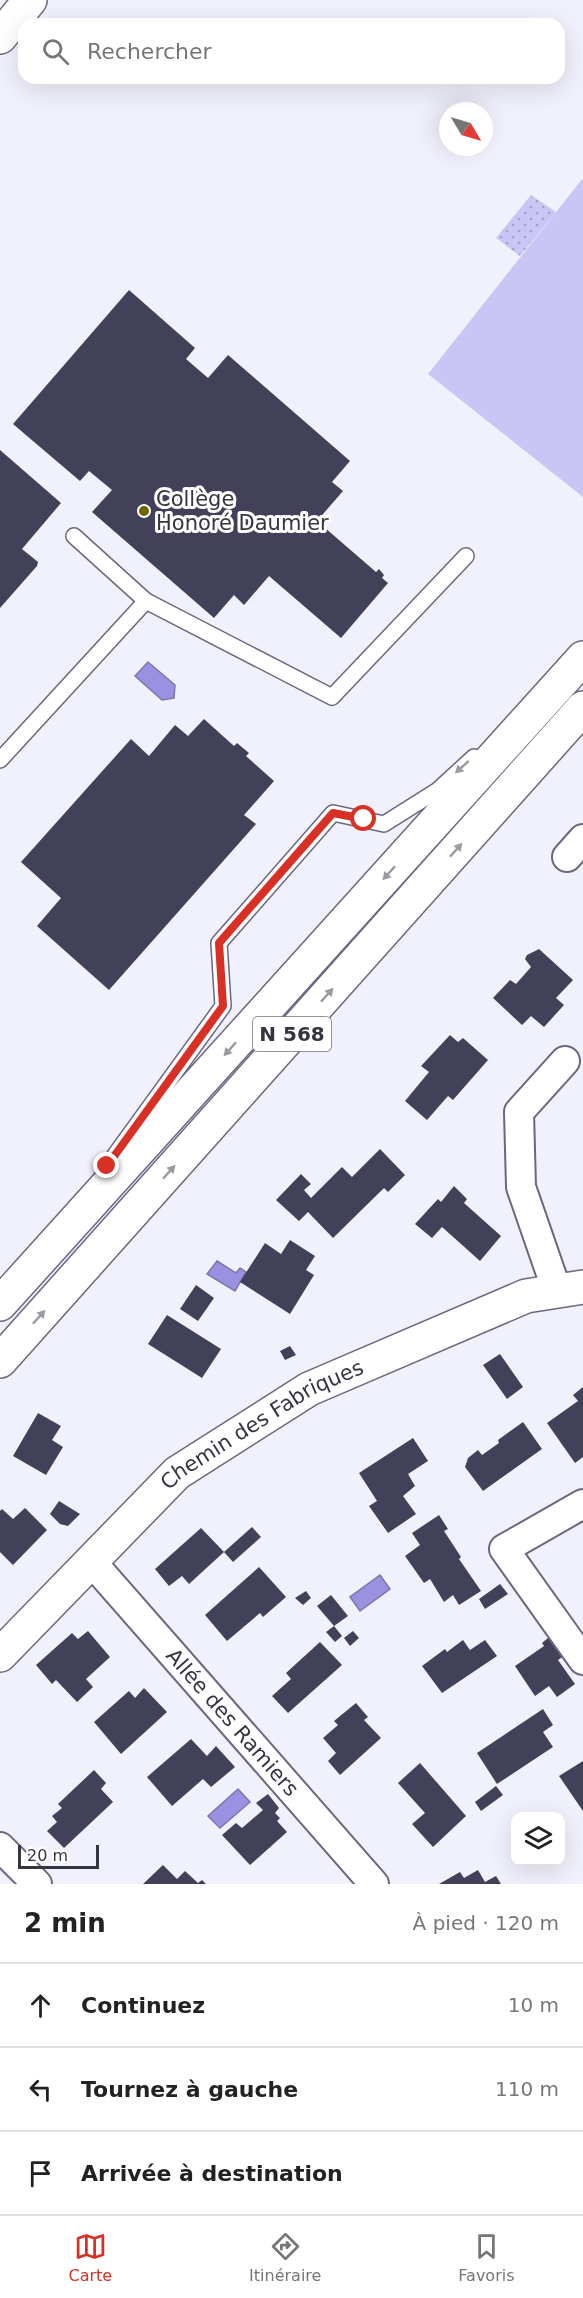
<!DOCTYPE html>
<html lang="fr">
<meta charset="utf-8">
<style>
:root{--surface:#fff;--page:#f6f6f6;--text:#222;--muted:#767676;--line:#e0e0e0;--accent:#d93025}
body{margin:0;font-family:"DejaVu Sans",sans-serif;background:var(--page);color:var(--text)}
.controls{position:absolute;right:18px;bottom:18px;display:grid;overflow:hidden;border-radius:12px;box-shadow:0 6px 24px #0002}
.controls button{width:54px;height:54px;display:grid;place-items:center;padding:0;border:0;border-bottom:2px solid var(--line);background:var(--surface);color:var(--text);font:30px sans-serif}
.compass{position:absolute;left:439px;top:102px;width:54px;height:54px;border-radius:50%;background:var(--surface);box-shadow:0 6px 24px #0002;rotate:128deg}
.scale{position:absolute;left:18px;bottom:15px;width:81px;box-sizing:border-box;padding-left:6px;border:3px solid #353541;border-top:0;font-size:16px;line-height:21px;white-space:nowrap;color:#353541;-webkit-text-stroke:4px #fff;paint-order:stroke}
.stop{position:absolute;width:18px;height:18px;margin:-14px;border:4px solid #d93025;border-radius:50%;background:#fff}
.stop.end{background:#d93025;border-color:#fff;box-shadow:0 2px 6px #0008}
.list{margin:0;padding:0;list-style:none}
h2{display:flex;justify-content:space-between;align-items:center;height:78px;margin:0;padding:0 24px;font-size:26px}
h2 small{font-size:20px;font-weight:400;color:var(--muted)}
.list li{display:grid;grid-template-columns:39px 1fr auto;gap:18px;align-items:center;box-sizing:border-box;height:84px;padding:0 24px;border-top:2px solid var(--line)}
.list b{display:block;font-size:22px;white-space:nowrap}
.list em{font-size:20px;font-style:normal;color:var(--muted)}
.icon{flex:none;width:33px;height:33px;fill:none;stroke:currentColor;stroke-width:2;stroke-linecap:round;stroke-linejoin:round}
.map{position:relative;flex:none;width:583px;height:1884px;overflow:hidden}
.search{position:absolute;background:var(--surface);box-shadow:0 6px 24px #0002;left:18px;right:18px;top:18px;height:66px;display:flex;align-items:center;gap:15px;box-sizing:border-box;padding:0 21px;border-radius:18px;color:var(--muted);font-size:22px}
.sheet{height:330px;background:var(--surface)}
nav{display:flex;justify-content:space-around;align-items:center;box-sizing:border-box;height:84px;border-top:2px solid var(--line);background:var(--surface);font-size:16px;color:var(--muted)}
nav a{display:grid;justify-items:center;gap:3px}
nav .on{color:var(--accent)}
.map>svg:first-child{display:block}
.green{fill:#c9c6f5}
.park{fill:url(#park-dots)}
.water{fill:#9a91e1;stroke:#7c75b1;stroke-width:1.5}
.building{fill:#43415a}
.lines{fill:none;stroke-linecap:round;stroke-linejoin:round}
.lane-casing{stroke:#696782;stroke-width:18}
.street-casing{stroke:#696782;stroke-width:32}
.secondary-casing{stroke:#696782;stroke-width:36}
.highway-casing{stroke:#696782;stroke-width:36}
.lane{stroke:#fff;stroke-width:15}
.street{stroke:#fff;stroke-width:28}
.secondary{stroke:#fff;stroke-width:33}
.highway{stroke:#fff;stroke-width:33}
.oneway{fill:#9a9aa0}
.route{stroke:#d93025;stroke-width:8}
.poi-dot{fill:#6b6802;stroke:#fff;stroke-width:2}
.labels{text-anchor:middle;stroke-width:6;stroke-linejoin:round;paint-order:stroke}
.shield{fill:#fff;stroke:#72727a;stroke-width:1.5}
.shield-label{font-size:20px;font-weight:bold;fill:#353541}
.poi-label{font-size:21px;fill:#353541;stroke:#fff;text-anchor:start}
.street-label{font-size:21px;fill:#353541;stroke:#fff}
</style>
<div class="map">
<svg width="583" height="1884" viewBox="0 0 583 1884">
<defs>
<pattern id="park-dots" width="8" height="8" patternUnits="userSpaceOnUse" patternTransform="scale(1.5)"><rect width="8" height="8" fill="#c9c6f5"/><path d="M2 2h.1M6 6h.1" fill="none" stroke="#a4a2c8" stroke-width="1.8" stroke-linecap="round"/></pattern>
</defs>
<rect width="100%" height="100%" fill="#f1f1fd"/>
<path class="green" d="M 583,178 L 583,497 L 428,374 Z"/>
<path class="park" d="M 531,195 L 556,212 L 520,256 L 496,238 Z"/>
<g class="water">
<path d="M 148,662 L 175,685 L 174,698 L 162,700 L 135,676 Z"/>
<path d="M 217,1261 L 236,1273 L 240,1268 L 246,1272 L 235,1291 L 207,1274 Z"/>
<path d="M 380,1575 L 390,1589 L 360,1611 L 350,1597 Z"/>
<path d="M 238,1789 L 250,1802 L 220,1828 L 208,1816 Z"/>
</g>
<g class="building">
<path d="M 129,290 L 195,348 L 186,359 L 208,378 L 228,355 L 350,461 L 332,482 L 343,491 L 317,521 L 376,572 L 379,569 L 384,575 L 382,578 L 388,583 L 341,638 L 269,576 L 244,605 L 234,595 L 214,618 L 92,512 L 112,490 L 89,471 L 80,481 L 13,424 Z"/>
<path d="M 0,450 L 61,503 L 22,549 L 38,562 L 37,566 L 0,608 Z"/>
<path d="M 204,719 L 234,746 L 237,743 L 249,753 L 246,756 L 274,781 L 244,815 L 256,824 L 109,990 L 37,926 L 61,898 L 21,862 L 131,739 L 149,756 L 175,725 L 188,736 Z"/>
<path d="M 539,949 L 573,980 L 556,998 L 564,1005 L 544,1027 L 531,1016 L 522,1025 L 493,998 L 510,980 L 516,984 L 531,967 L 525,959 L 527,955 Z"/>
<path d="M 450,1035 L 458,1042 L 463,1038 L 488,1060 L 453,1100 L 448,1096 L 427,1120 L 405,1101 L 429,1072 L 421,1066 Z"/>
<path d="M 380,1149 L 405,1175 L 388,1192 L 384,1188 L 333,1238 L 308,1212 L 299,1221 L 276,1200 L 301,1174 L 311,1184 L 304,1190 L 311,1198 L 342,1167 L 352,1177 Z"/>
<path d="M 454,1186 L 467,1199 L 464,1203 L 501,1236 L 480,1261 L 442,1227 L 432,1238 L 415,1224 L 438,1199 L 441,1202 Z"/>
<path d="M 290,1240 L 315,1256 L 306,1270 L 314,1275 L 290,1314 L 240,1282 L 265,1243 L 281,1254 Z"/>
<path d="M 196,1285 L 214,1298 L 198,1321 L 180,1309 Z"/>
<path d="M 167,1315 L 221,1349 L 202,1378 L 148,1344 Z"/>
<path d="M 290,1346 L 296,1355 L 285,1360 L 280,1351 Z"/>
<path d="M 500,1354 L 523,1387 L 507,1399 L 483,1365 Z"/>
<path d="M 583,1387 L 583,1457 L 575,1463 L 547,1423 L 578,1401 L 573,1395 Z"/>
<path d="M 38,1413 L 61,1426 L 52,1440 L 63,1447 L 46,1475 L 13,1456 Z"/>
<path d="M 523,1422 L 542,1449 L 483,1491 L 465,1467 L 468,1458 L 478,1450 L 482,1455 L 499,1443 L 498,1440 Z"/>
<path d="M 413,1438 L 428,1461 L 408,1474 L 415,1486 L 403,1496 L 416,1514 L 388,1533 L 369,1506 L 377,1501 L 359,1473 Z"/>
<path d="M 59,1501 L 80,1514 L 68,1526 L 60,1524 L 50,1514 Z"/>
<path d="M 25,1508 L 47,1530 L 13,1565 L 0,1552 L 0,1511 L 2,1509 L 13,1519 Z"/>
<path d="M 439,1515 L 448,1529 L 444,1531 L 461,1557 L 459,1559 L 481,1591 L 459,1605 L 453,1595 L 444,1602 L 430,1579 L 424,1583 L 405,1556 L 420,1545 L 412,1533 Z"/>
<path d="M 252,1527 L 261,1537 L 233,1562 L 224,1552 Z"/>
<path d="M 201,1528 L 224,1552 L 189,1584 L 182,1576 L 169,1586 L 155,1569 Z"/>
<path d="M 259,1567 L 286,1597 L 263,1617 L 260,1613 L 227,1641 L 205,1615 Z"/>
<path d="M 500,1584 L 508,1594 L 485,1609 L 479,1599 Z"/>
<path d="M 306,1591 L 311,1598 L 303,1605 L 295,1598 Z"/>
<path d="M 331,1595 L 348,1616 L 334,1626 L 317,1606 Z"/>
<path d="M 334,1626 L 342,1636 L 335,1642 L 326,1632 Z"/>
<path d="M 88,1631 L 110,1657 L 86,1679 L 93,1687 L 77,1702 L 56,1680 L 52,1684 L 36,1665 L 72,1633 L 78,1639 Z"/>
<path d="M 353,1631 L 359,1638 L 350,1646 L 344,1638 Z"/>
<path d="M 554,1633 L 568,1653 L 558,1660 L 575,1684 L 557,1697 L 549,1686 L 535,1696 L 515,1666 L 544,1646 L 542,1643 Z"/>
<path d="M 463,1640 L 470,1650 L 485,1640 L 497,1656 L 442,1693 L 422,1666 L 445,1649 L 447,1652 Z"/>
<path d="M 320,1642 L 342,1665 L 288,1713 L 272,1696 L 291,1679 L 286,1673 Z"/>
<path d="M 144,1688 L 167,1712 L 121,1754 L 94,1722 L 129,1691 L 135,1698 Z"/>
<path d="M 356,1703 L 368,1717 L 364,1720 L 381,1738 L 340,1775 L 328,1761 L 336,1753 L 323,1738 L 338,1725 L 334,1721 Z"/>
<path d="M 543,1709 L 553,1725 L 543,1732 L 553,1747 L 497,1784 L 477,1753 Z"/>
<path d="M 191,1739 L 207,1756 L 216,1746 L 235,1767 L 211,1787 L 203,1779 L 172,1806 L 147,1777 Z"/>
<path d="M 583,1761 L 583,1811 L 559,1776 Z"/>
<path d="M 420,1763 L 466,1816 L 433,1847 L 412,1824 L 425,1813 L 398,1783 Z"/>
<path d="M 94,1770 L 106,1783 L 101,1789 L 113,1802 L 64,1848 L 47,1831 L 57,1822 L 52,1816 L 62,1808 L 58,1804 Z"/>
<path d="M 496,1786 L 503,1795 L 481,1811 L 475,1802 Z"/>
<path d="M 268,1794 L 279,1808 L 275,1813 L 280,1818 L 277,1821 L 287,1832 L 250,1865 L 222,1835 L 236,1823 L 242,1828 L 263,1810 L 256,1803 Z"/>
<path d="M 163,1865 L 177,1879 L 185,1871 L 198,1883 L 202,1880 L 206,1884 L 143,1884 Z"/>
<path d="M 478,1870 L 485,1882 L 496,1876 L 501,1884 L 439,1884 L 460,1872 L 464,1878 Z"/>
</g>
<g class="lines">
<g class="lane-casing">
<g id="lane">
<path d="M 74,536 L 146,601"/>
<path d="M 0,760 L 146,601 L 332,697 L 466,556"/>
<path d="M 115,1155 L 223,1006 L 219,943 L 333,813 L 384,824 L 438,790 L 474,757"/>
</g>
</g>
<g class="street-casing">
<g id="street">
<path d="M 567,857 L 583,839"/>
<path d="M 557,1291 L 521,1187 L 519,1112 L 565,1061"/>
<path d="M 583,1504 L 504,1549 L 583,1660"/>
<path id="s1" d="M 90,1560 L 374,1884"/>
<path d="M 0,1847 L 37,1884"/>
</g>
</g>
<g class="secondary-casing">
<g id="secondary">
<path d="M 0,37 L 30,0"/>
<path id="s2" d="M 0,1655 L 177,1473 L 309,1389 L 526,1296 L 583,1287"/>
</g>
</g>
<g class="highway-casing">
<g id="highway">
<path d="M 0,1304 L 583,658"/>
<path d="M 0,1361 L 583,708"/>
</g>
</g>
<use href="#lane" class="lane"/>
<use href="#street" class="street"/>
<use href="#secondary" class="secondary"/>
<use href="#highway" class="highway"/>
</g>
<defs><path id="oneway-solid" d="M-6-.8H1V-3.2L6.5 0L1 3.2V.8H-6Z" transform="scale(1.5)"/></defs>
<g class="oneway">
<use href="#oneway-solid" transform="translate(462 767) rotate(138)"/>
<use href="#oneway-solid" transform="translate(456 850) rotate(-48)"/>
<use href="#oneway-solid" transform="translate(389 873) rotate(132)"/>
<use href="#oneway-solid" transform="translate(327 995) rotate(-48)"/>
<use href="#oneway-solid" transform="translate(230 1049) rotate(132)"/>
<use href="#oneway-solid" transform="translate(169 1172) rotate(-48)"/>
<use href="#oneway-solid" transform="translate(39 1317) rotate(-48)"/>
</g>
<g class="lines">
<path class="route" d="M 107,1166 L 223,1006 L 219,943 L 333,813 L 364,819"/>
</g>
<circle class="poi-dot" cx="144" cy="511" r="6"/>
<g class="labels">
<rect class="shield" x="253" y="1017" width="78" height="34" rx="4.5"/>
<g class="shield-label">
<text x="292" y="1041">N 568</text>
</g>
<g class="poi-label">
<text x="156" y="506">Collège<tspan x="156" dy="24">Honoré Daumier</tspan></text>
</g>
<g class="street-label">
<text dy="7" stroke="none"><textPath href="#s2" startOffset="352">Chemin des Fabriques</textPath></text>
<text dy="7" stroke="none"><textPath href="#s1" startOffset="216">Allée des Ramiers</textPath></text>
</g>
</g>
</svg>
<div class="controls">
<button><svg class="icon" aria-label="layers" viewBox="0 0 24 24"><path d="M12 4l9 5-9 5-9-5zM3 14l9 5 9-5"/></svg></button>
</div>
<svg class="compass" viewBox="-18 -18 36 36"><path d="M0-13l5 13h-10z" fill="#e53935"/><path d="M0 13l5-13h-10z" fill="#767676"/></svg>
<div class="scale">20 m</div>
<div class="stop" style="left:364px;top:819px"></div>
<div class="stop end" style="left:107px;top:1166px"></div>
<div class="search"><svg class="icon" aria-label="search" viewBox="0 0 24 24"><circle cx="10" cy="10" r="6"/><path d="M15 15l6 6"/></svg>Rechercher</div>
</div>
<section class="sheet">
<h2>2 min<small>À pied · 120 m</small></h2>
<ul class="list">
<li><svg class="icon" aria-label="ahead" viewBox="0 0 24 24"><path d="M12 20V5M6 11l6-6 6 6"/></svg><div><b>Continuez</b></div><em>10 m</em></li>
<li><svg class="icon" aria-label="left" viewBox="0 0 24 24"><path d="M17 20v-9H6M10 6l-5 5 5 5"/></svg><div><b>Tournez à gauche</b></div><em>110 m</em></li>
<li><svg class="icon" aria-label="arrive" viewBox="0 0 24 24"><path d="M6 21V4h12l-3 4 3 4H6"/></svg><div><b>Arrivée à destination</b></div></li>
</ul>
</section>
<nav>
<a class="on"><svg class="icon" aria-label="map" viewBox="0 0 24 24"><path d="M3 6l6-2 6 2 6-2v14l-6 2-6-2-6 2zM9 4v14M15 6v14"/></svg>Carte</a>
<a><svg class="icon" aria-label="directions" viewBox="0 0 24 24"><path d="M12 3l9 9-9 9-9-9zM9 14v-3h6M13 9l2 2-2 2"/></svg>Itinéraire</a>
<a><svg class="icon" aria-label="saved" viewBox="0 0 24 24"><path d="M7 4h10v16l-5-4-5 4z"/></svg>Favoris</a>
</nav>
